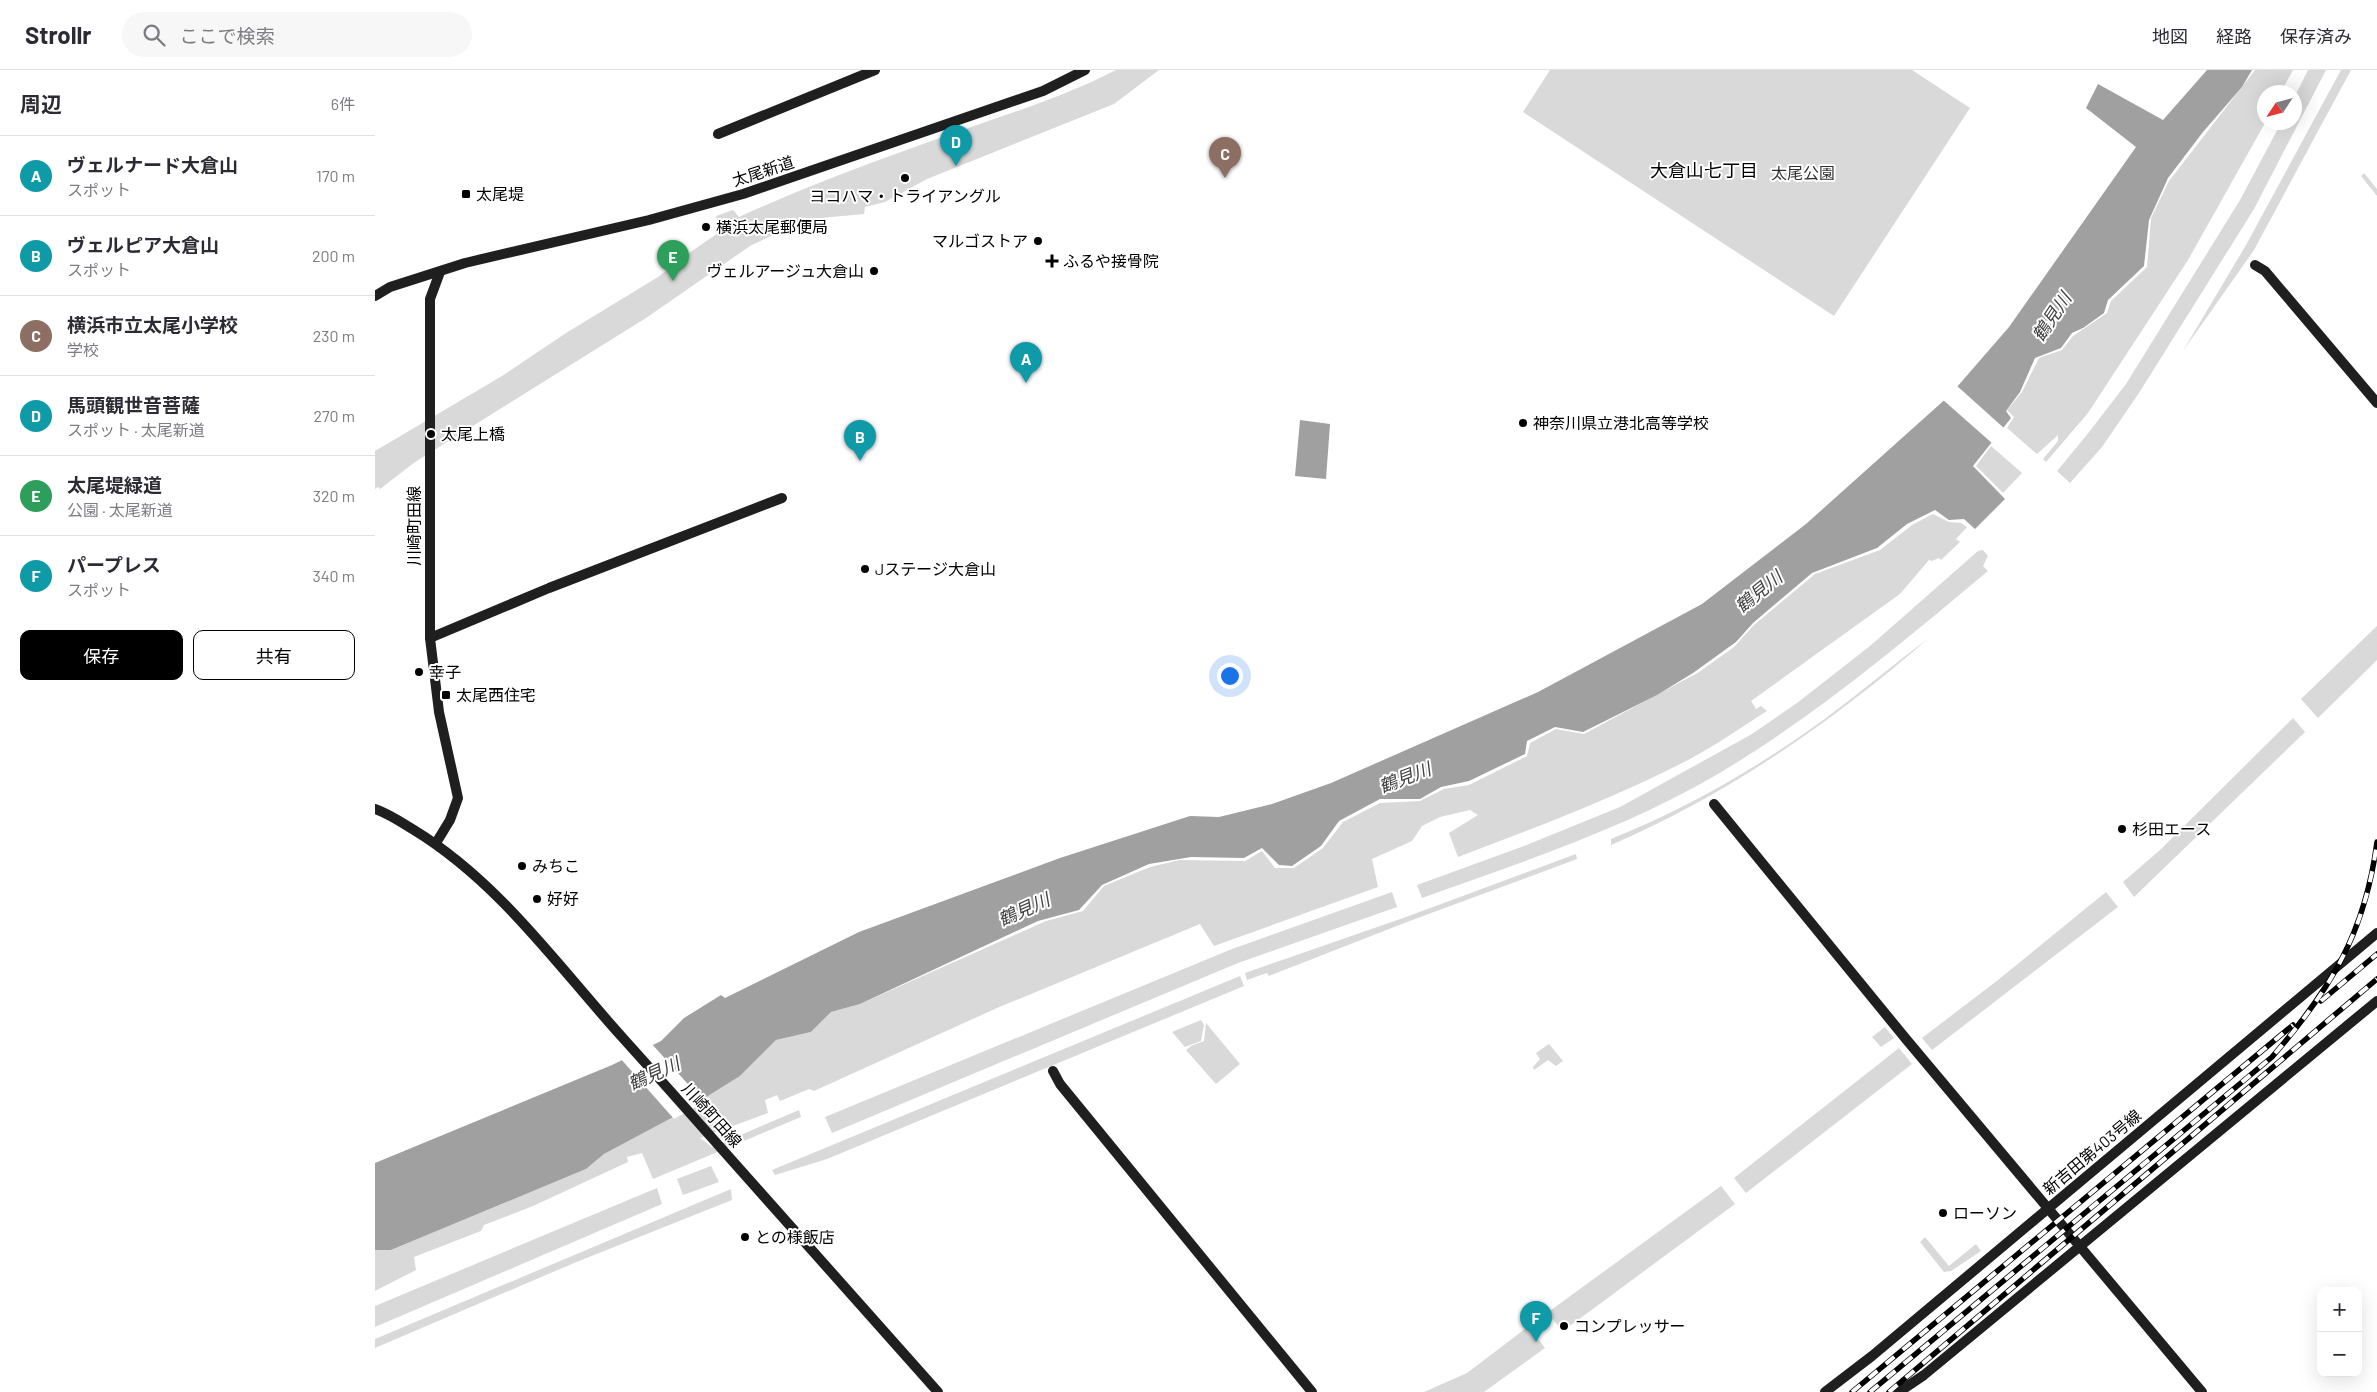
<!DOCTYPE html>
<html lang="ja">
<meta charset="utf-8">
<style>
:root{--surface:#fff;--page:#f7f7f7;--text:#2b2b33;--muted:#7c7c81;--line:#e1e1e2;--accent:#000}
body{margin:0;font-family:Barlow,"Noto Sans JP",sans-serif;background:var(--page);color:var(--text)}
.controls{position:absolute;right:15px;bottom:15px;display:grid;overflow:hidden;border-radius:10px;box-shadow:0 5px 20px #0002}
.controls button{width:45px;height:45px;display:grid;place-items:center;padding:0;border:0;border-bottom:1px solid var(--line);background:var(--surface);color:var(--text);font:25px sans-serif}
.compass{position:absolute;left:1882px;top:15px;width:45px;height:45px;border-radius:50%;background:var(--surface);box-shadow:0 5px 20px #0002;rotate:234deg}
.you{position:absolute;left:854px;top:605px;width:18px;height:18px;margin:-12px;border:4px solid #fff;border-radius:50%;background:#1a73e8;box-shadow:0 0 0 8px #1a73e833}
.badge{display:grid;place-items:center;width:32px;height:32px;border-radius:50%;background:var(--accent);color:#fff;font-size:16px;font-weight:700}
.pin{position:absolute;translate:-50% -41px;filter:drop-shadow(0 1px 2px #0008)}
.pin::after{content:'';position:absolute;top:26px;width:18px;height:15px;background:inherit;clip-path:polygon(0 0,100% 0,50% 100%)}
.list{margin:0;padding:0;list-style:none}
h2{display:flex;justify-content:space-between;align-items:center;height:65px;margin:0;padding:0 20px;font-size:21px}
h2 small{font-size:16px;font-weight:400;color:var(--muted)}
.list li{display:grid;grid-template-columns:32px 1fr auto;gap:15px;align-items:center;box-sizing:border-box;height:80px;padding:0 20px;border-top:1px solid var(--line)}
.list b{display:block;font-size:19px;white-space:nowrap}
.list p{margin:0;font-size:16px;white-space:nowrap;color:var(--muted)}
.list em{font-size:16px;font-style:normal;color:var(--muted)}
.actions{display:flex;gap:10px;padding:15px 20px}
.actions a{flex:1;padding:11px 0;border:1px solid var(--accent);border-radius:10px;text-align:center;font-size:18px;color:var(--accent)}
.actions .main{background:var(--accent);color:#fff}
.icon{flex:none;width:28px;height:28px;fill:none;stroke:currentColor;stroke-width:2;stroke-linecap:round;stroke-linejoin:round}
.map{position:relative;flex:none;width:2002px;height:1322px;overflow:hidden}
header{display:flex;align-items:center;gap:30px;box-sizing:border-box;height:70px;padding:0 25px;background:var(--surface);border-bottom:1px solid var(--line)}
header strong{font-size:24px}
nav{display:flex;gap:28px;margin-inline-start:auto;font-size:18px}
.search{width:350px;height:45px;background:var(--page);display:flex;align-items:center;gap:12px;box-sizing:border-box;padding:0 18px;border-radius:28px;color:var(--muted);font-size:19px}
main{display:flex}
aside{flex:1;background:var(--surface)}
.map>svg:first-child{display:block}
.green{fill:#d9d9d9}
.water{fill:#a0a0a0}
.pier{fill:#fff}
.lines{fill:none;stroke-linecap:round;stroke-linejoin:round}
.secondary{stroke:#1f1f1f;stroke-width:10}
.rail-casing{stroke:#000;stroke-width:5.5}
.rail{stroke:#fff;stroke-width:4;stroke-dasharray:11;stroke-linecap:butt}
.poi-dot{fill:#000;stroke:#fff;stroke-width:2}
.labels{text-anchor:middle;stroke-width:4;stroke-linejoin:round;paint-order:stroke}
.street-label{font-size:16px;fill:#000;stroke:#fff}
.park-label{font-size:16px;fill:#303030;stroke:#fff}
.poi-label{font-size:16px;fill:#000;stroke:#fff;text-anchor:start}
.neighbourhood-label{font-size:18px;fill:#000;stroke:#fff}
.water-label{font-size:18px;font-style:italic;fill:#414141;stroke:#fff}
</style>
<header>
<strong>Strollr</strong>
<div class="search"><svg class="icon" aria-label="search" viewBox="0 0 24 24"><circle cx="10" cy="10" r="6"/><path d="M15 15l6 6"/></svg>ここで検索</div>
<nav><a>地図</a><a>経路</a><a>保存済み</a></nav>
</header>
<main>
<aside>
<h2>周辺<small>6件</small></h2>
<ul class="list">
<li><span class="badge" style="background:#0f9aa8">A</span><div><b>ヴェルナード大倉山</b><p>スポット</p></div><em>170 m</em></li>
<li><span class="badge" style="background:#0f9aa8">B</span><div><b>ヴェルピア大倉山</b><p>スポット</p></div><em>200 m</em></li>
<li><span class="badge" style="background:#8d6e63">C</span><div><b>横浜市立太尾小学校</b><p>学校</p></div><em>230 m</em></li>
<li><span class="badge" style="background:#0f9aa8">D</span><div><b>馬頭観世音菩薩</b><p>スポット · 太尾新道</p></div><em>270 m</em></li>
<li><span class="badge" style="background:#2e9e5b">E</span><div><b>太尾堤緑道</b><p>公園 · 太尾新道</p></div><em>320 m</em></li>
<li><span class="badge" style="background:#0f9aa8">F</span><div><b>パープレス</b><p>スポット</p></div><em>340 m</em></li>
</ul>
<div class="actions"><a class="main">保存</a><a>共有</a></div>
</aside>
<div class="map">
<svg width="2002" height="1322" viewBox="0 0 2002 1322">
<rect width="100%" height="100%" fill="#fff"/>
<g class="green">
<path d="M 741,0 L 784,0 L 739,34 L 552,109 L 510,132 L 490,137 L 489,144 L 435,149 L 420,154 L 375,176 L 271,248 L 40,392 L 5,419 L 3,417 L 0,419 L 0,381 L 127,306 L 191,263 L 283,207 L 304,190 L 346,161 L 341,146 L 358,140 L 364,147 C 436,114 510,87 585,61 C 638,42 691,26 741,0 Z"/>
<path d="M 1175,0 L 1537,0 L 1595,38 L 1459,246 L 1148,42 Z"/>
<path d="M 1880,0 L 1918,0 L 1906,22 L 1890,22 L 1890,53 L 1813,190 L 1713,343 L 1671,392 L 1668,389 L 1683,371 L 1683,365 L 1662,384 L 1632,358 L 1639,347 L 1632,340 L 1647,322 L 1664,288 L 1687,280 L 1698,266 L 1732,243 L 1736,231 L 1772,197 L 1776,148 L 1794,111 Z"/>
<path d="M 1933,0 L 1951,0 L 1879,139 L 1764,323 L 1727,377 L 1695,413 L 1682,401 L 1711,366 L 1751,314 L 1865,130 L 1906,53 L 1920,52 L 1920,26 Z"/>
<path d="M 1966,0 L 1976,0 L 1879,180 L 1808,281 L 1871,175 Z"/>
<path d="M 1989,103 L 2002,119 L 2002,126 L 1986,106 Z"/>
<path d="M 1616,376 L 1647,403 L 1628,423 L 1601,396 Z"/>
<path d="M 1558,444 L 1574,452 L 1586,453 L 1592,457 L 1581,469 L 1585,472 L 1566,490 L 1564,488 L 1557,491 L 1554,490 L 1525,524 L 1376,631 L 1381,639 L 1386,636 L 1392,641 C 1367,657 1341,675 1315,689 C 1240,728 1162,757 1083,787 L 1074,763 L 1103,745 L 1095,740 L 1065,747 L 1047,756 L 1037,771 L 997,789 L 1003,817 L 839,876 L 825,854 L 622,938 L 439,1021 L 434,1019 L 405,1031 L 402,1025 L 390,1030 L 393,1043 L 325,1068 L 337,1077 L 424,1040 L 426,1047 L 278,1109 L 267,1083 L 252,1087 L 253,1092 L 158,1136 L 109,1155 L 106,1161 L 39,1187 L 41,1200 L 0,1221 L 0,1180 L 16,1180 L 211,1099 L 229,1084 L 304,1044 L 365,1006 L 401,970 L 436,962 L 456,942 L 485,934 L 671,851 L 708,841 L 729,816 L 775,797 L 805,790 L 870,791 L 887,781 L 900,798 L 919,798 L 948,778 L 968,752 L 1005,733 L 1045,731 L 1069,719 L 1094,715 L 1152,686 L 1155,673 L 1181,659 L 1209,664 L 1324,602 L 1359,577 L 1378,556 L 1440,504 L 1505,480 L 1537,455 Z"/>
<path d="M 1608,480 L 1613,486 L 1608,496 L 1613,501 C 1527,573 1440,646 1343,704 C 1251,758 1147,792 1047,828 L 1042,815 L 1149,776 L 1245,737 L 1377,664 L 1422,633 L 1495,576 L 1603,481 Z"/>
<path d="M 2002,556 L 2002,590 L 1943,648 L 1926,629 Z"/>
<path d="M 1554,568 C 1457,652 1354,724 1236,775 L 1236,769 C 1313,738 1384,697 1451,648 C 1486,622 1519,594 1554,568 Z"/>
<path d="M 1918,648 L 1930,662 L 1759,827 L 1748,812 L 1785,780 Z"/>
<path d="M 1201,784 L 1202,789 L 1032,852 L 894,906 L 892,903 L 872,910 L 870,903 L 1031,847 Z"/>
<path d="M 1017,822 L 1022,837 L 863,893 L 457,1063 L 450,1047 L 857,879 Z"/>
<path d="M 1731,822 L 1743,837 L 1557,980 L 1547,968 L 1623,910 Z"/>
<path d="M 865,906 L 869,916 L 452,1089 L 400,1105 L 397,1100 Z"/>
<path d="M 826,950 L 829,955 L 826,971 L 810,977 L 797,962 Z"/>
<path d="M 831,953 L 865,994 L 841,1014 L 811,980 L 816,976 L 829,971 Z"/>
<path d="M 1510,957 L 1519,968 L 1506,977 L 1497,967 Z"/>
<path d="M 1174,974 L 1188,991 L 1181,996 L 1173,990 L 1159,1000 L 1158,997 L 1165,989 L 1161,983 Z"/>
<path d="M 1524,978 L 1537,994 L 1371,1123 L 1359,1108 Z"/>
<path d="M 336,1096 L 344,1112 L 308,1125 L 302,1109 Z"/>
<path d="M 1346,1116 L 1360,1134 L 1188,1261 L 1172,1243 Z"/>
<path d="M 282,1118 L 287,1134 L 0,1257 L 0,1236 Z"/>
<path d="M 356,1119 L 357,1130 L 199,1193 L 0,1278 L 0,1269 Z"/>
<path d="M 1550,1167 L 1574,1196 L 1601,1174 L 1606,1181 L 1576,1201 L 1569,1202 L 1545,1172 Z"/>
<path d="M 1154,1256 L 1170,1278 L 1109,1322 L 1049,1322 L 1092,1303 Z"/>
</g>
<g class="water">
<path d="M 1832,0 L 1877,0 L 1867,17 L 1828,62 L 1793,108 L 1774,150 L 1769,196 L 1733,230 L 1729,243 L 1708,258 L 1697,263 L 1686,278 L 1660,288 L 1645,322 L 1631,341 L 1636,348 L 1598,396 L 1630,429 L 1600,459 L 1589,449 L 1574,450 L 1560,440 L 1532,454 L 1502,478 L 1437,503 L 1378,553 L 1361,572 L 1318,603 L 1282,625 L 1208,662 L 1180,657 L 1152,671 L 1150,684 L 1094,711 L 1066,717 L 1045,729 L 1005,729 L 964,751 L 946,776 L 917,796 L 904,795 L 887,778 L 869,788 L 816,787 L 774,794 L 727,815 L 704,840 L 663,851 L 485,934 L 456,942 L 436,962 L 401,970 L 365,1006 L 304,1044 L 229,1084 L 211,1099 L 16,1180 L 0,1180 L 0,1093 L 237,995 L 286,971 L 309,948 L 346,925 L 350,928 L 484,862 L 685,788 L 815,746 L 844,747 L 897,734 L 956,713 L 1163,622 L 1327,534 L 1431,454 L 1575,325 L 1634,257 L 1761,77 L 1711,38 L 1723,14 L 1788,50 Z"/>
<path d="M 925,350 L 955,354 L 951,409 L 920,406 Z"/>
</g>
<g class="pier">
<path d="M 1581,315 L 1630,359 L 1618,374 L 1567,329 Z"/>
<path d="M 276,973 L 329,1032 L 299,1049 L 245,988 Z"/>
</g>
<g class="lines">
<g class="secondary">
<path d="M 343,64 L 500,0"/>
<path d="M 1880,195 L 1890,201 L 2002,333"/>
<path d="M 0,226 L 15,217 L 90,193 L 274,150 L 368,124 L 668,21 L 710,0"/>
<path d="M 55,568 L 174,518 L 407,428"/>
<path d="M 1339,734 L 1531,969 L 1827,1322"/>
<path d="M 0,739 C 14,744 26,752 39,760 C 124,812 182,895 247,967 C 353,1085 458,1204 563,1322"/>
<path d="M 61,773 L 75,750 L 83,728 L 64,642 L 55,568 L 55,229 L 65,202"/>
<path d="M 678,1001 L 685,1014 L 937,1322"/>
<path d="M 1450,1322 L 1497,1286 L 2002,863"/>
<path d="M 1524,1322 L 1549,1305 L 2002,931"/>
</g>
<g class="rail-casing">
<g id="rail">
<path d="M 1946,931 L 2002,884"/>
<path d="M 1477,1322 L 1918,955"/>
<path d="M 1495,1322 L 1897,987 C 1956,919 1990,863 2002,772"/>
<path d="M 1514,1322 L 2002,909"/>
</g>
</g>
<use href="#rail" class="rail"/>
</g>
<g class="poi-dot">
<circle cx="530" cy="108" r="5"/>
<rect x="86" y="119" width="10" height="10" rx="2.5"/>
<circle cx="331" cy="157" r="5"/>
<circle cx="663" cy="171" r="5"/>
<path d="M674.5 183.5h5v5h5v5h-5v5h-5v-5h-5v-5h5z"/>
<circle cx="499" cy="201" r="5"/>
<circle cx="1148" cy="353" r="5"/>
<circle cx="56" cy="364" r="5"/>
<circle cx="490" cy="499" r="5"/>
<circle cx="44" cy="602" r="5"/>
<rect x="66" y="620" width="10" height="10" rx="2.5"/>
<circle cx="1747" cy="759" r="5"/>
<circle cx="147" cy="796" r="5"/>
<circle cx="162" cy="829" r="5"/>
<circle cx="1568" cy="1143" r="5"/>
<circle cx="370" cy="1167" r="5"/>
<circle cx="1189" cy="1256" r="5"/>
</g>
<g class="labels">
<g class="street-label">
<text transform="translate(388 101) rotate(-18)" y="6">太尾新道</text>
<text transform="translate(39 456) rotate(-90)" y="6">川崎町田線</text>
<text transform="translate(337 1045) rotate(48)" y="6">川崎町田線</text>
<text transform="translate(1717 1082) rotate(-40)" y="6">新吉田第403号線</text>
</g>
<g class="park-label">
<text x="1428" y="109">太尾公園</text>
</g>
<g class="poi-label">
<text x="101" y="130">太尾堤</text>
<text x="530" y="132" text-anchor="middle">ヨコハマ・トライアングル</text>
<text x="341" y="163">横浜太尾郵便局</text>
<text x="653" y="177" text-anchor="end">マルゴストア</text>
<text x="688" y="197">ふるや接骨院</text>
<text x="489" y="207" text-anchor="end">ヴェルアージュ大倉山</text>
<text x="1158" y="359">神奈川県立港北高等学校</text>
<text x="66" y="370">太尾上橋</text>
<text x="500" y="505">Jステージ大倉山</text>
<text x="54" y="608">幸子</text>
<text x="81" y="631">太尾西住宅</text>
<text x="1757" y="765">杉田エース</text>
<text x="157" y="802">みちこ</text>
<text x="172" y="835">好好</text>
<text x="1578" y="1149">ローソン</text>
<text x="380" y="1173">との様飯店</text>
<text x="1199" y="1262">コンプレッサー</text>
</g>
<g class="neighbourhood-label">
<text x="1329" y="107">大倉山七丁目</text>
</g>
<g class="water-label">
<text transform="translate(1677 247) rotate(-56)" y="6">鶴見川</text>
<text transform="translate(1384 522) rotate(-39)" y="6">鶴見川</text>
<text transform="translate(1030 708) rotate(-21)" y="6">鶴見川</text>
<text transform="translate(649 840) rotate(-24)" y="6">鶴見川</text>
<text transform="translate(279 1004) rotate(-24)" y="6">鶴見川</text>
</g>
</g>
</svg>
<div class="controls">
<button>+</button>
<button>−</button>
</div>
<svg class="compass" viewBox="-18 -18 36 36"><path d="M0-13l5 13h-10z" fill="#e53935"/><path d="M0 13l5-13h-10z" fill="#7c7c81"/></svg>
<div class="you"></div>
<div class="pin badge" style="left:651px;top:313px;background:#0f9aa8">A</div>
<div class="pin badge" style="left:485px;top:391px;background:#0f9aa8">B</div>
<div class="pin badge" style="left:850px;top:108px;background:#8d6e63">C</div>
<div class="pin badge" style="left:581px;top:96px;background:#0f9aa8">D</div>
<div class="pin badge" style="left:298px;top:211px;background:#2e9e5b">E</div>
<div class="pin badge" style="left:1161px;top:1272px;background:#0f9aa8">F</div>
</div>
</main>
